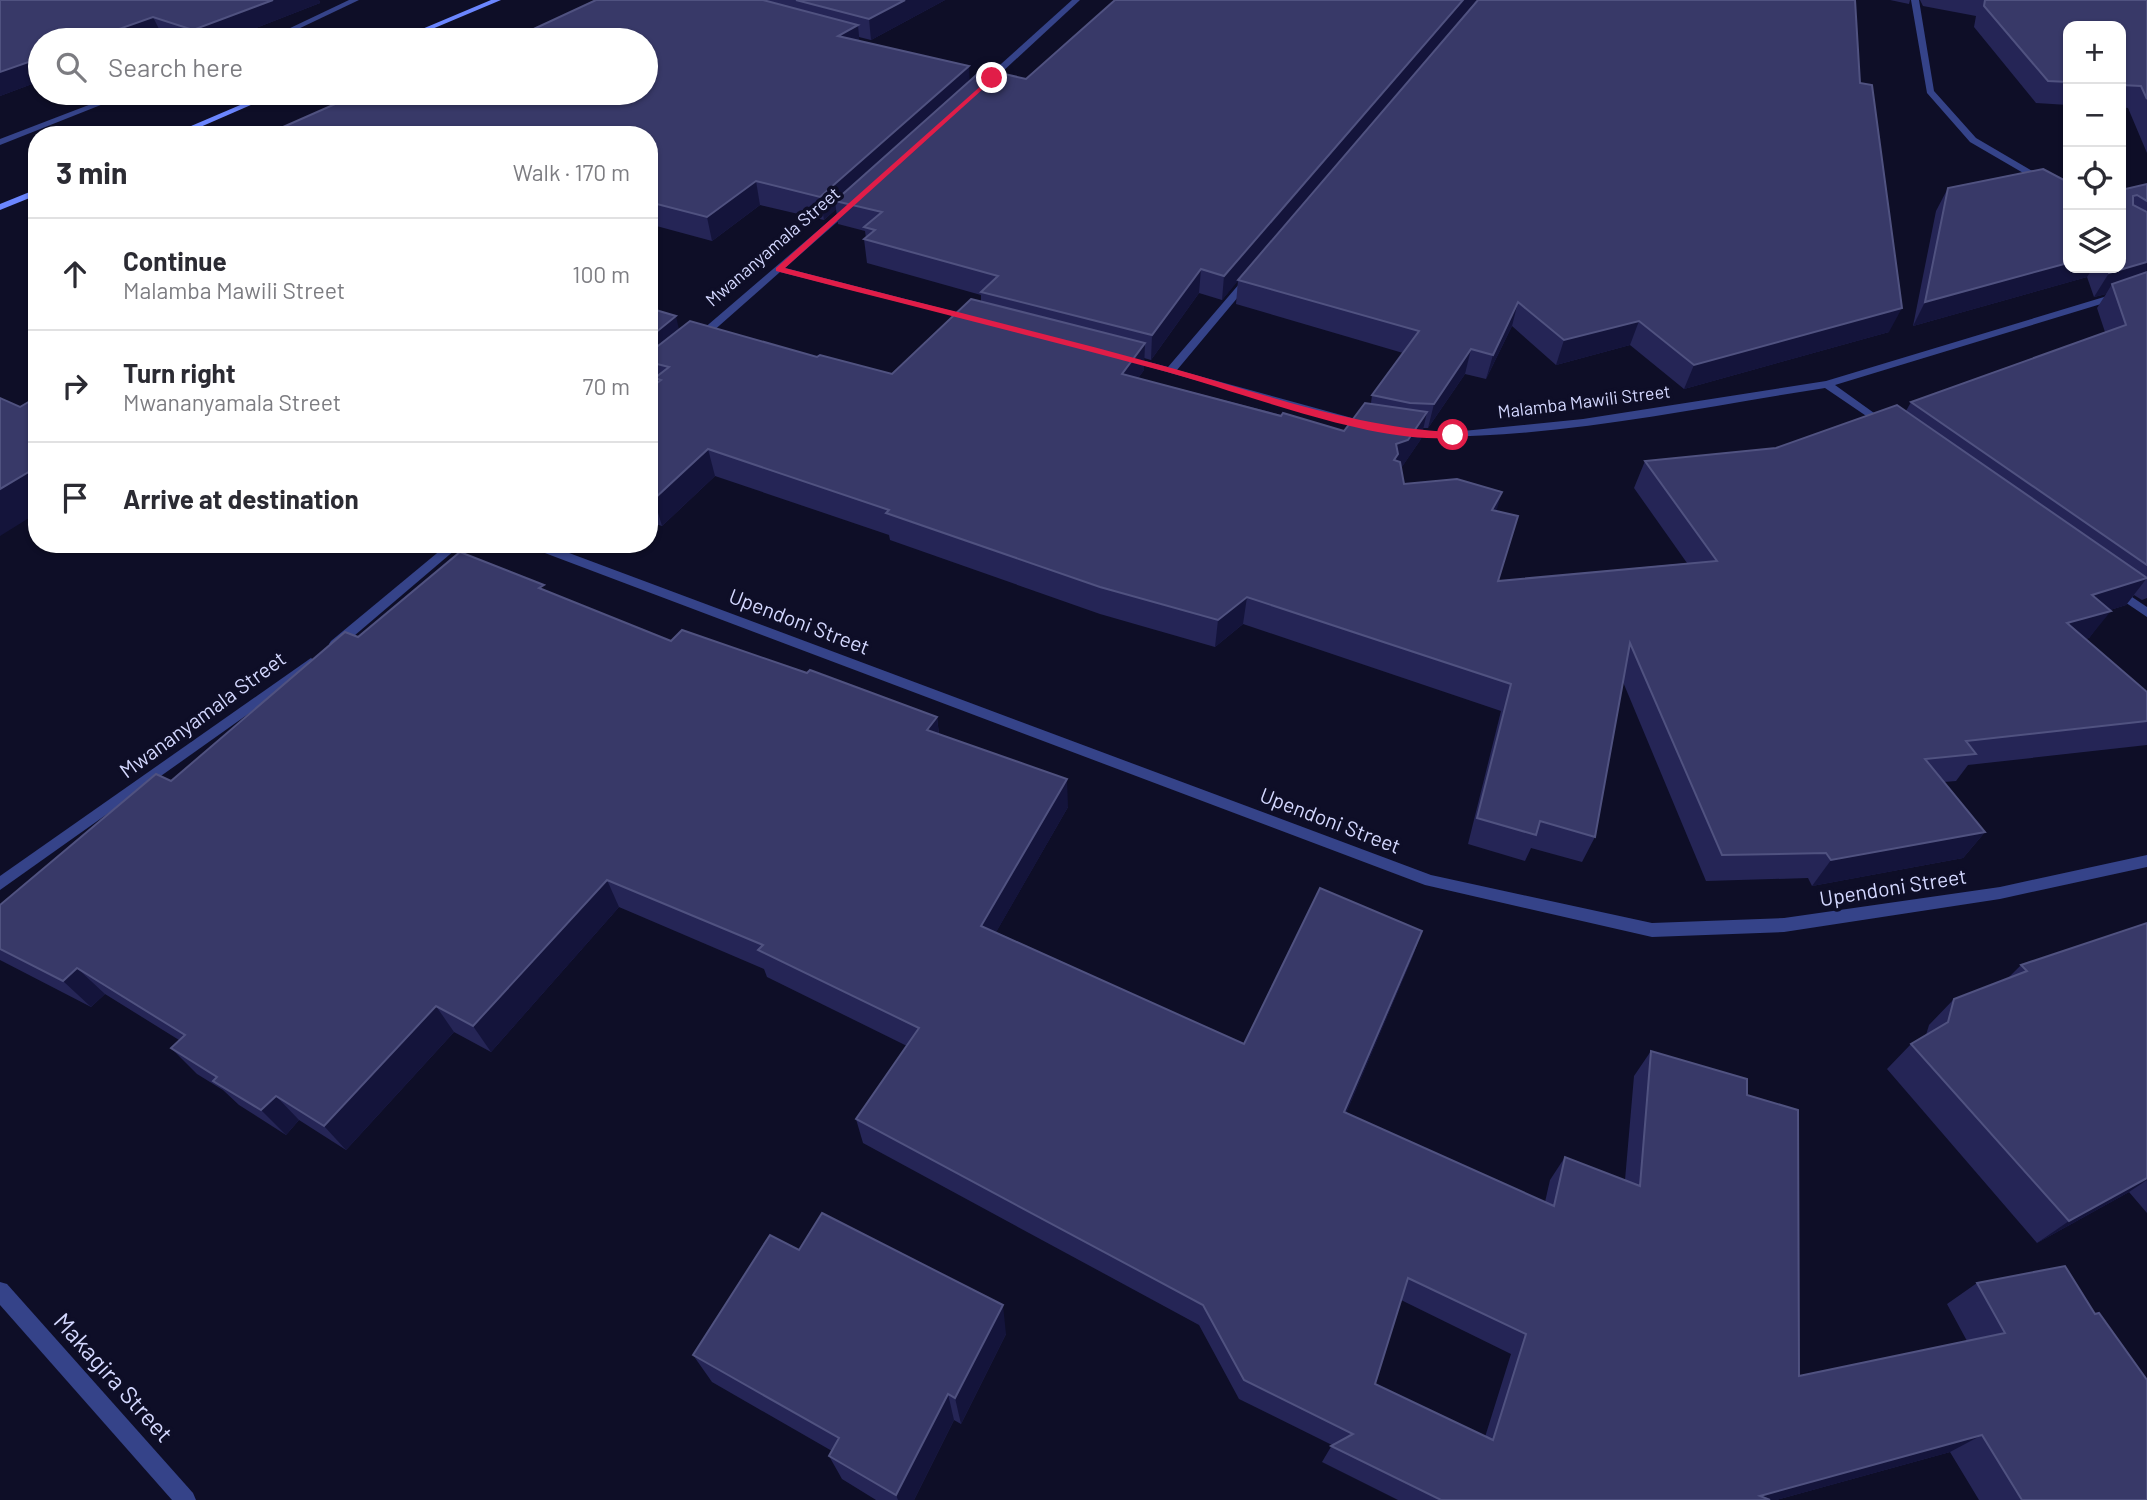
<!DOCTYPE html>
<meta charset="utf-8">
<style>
:root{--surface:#fff;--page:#f2f2f3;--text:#2b2b33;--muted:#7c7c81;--line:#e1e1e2}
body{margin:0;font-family:Barlow,sans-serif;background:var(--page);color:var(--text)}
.controls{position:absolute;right:21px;top:21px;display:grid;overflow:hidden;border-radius:14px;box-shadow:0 2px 5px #0004}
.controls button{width:63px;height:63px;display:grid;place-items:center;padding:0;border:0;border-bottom:2px solid var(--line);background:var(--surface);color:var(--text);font:35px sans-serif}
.stop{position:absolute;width:21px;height:21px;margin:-16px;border:5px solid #e11d48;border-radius:50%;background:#fff}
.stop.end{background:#e11d48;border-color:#fff;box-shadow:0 2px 7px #0008}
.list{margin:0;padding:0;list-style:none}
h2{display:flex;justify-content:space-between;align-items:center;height:91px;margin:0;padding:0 28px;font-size:30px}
h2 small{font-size:23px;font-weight:400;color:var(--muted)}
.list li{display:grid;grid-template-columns:46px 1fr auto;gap:21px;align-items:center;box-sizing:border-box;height:112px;padding:0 28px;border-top:2px solid var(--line)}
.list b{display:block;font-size:26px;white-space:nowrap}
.list p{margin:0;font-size:23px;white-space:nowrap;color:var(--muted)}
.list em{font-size:23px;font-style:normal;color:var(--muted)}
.icon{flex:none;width:38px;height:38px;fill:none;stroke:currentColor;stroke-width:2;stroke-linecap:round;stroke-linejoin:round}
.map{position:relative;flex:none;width:2147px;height:1500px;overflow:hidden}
.search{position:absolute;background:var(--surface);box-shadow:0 2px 5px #0004;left:28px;top:28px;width:630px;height:77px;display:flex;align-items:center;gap:18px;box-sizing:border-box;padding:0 24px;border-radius:38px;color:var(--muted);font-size:26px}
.panel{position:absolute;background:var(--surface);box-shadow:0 2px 5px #0004;left:28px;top:126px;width:630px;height:427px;border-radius:28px}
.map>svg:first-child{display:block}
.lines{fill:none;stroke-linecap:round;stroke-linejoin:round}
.minor{fill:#354389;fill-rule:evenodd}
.secondary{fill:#6b86ff;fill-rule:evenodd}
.wall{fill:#252556;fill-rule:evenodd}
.shaded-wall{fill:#14143b}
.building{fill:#383968;stroke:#505280;stroke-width:2;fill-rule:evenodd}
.route{fill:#e11d48}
.labels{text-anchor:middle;stroke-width:7;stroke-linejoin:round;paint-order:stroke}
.far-street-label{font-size:18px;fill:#d4d8ff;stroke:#0e0e27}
.street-label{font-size:21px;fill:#d4d8ff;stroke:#0e0e27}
.near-street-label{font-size:24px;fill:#d4d8ff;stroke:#0e0e27}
</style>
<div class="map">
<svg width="2147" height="1500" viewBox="0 0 2147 1500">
<rect width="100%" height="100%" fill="#0e0e27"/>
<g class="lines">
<g class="minor">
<path d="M 349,0 L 359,0 L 275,40 L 265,40 Z"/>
<path d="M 1072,0 L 1080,0 L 987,86 L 981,86 L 981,82 Z"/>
<path d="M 1911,0 L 1919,0 L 1934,91 L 1976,138 L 2068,192 L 2068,199 L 1970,142 L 1927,93 Z"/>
<path d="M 120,93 L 131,93 L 0,145 L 0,139 Z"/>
<path d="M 850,203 L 853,204 L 853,208 L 785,268 L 975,317 L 975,321 L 780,272 L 703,340 L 695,340 L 695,336 Z"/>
<path d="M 1246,276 L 1254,278 L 1177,370 L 1374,424 L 1374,428 L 1366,428 L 1121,359 L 1126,356 L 1168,367 Z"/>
<path d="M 2147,284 L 2147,290 L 1835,385 L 1888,423 L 1888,427 L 1884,428 L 1825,388 C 1689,409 1540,442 1403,436 L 1397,433 L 1403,430 L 1453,432 L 1583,419 L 1826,381 Z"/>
<path d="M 448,544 L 462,544 L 341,647 L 331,647 L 329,644 L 331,641 Z"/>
<path d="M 527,544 L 545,544 L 1431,875 L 1652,923 L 1784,918 L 2000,887 L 2147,855 L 2147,867 L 2000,899 L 1784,932 L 1652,937 L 1425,885 L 529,547 Z"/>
<path d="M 2114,585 L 2147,607 L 2147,617 L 2110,592 L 2108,589 Z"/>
<path d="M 311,658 L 318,663 L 316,666 L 0,890 L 0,876 Z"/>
<path d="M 0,1282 L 7,1284 L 193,1493 L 196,1500 L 172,1500 L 0,1305 Z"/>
</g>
<g class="secondary">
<path d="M 491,0 L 501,0 L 406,40 L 396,40 Z"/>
<path d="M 268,93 L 278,93 L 182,135 L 170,135 Z"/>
<path d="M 37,189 L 37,195 L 0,210 L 0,204 Z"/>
</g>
</g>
<g class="wall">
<path d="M 0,0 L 319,0 L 320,3 L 225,40 L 176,40 L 162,35 L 150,40 L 40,40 L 40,81 L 0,96 Z"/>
<path d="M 596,0 L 945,0 L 871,40 L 859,37 L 859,41 L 970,81 L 1026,79 L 1115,0 L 1477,0 L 1264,250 L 1860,83 L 1889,332 L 1684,389 L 1630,345 L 1556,365 L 1512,326 L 1486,379 L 1465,374 L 1428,428 L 1423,428 L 1421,439 L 1401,468 L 1404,484 L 1497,511 L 1498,581 L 1687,563 L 1634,488 L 1645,461 L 1776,448 L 1906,411 L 1911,402 L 2105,332 L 2097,308 L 2106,294 L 2094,297 L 2087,277 L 1913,326 L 1936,211 L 1948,188 L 2068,268 L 2121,268 L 2121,190 L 2147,184 L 2147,598 L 2142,600 L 2134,595 L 2126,605 L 2110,610 L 2089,638 L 2085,639 L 2147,692 L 2147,745 L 1968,765 L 1956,781 L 1944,782 L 1985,832 L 1963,858 L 1812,886 L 1808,878 L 1706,881 L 1623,682 L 1595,837 L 1582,862 L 1531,848 L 1525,861 L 1468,844 L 1501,711 L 1243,624 L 1215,647 L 1100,614 L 890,540 L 889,535 L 715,476 L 662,526 L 649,522 L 649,389 L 652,387 L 649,386 L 649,308 L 679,329 L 892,374 L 981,301 L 981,295 L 867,263 L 864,239 L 866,238 L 865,231 L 838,224 L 836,209 L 824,220 L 760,205 L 712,241 L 649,224 L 649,135 L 646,93 ZM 1238,280 L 1236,304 L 1403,353 L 1372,395 L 1371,403 L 1344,431 L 1138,378 L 1144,370 L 1144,358 L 1151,360 L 1199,293 L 1222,300 Z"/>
<path d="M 1890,0 L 1910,0 L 1909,4 Z"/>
<path d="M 1920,0 L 2147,0 L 2147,153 L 2128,108 L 2121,107 L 2121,26 L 2068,26 L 2068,105 L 2036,103 L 1974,27 L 1976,16 L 1923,6 Z"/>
<path d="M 546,591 L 671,641 L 807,673 L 937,717 L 939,734 L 1068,807 L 996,932 L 1244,1044 L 1422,931 L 1412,958 L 1346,1113 L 1545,1202 L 1550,1180 L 1565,1157 L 1625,1180 L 1634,1076 L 1651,1051 L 1747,1095 L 1799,1376 L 1967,1341 L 1947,1304 L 1977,1283 L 2147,1500 L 1979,1500 L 1950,1452 L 1776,1500 L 1398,1500 L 1322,1462 L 1332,1445 L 1239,1399 L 1199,1325 L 863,1143 L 856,1119 L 907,1046 L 767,977 L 764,969 L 619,907 L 491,1052 L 454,1032 L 346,1150 L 299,1120 L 286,1135 L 239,1105 L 223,1090 L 197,1074 L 171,1048 L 179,1040 L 105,994 L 91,1007 L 0,960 L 0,905 L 171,781 L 358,637 ZM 1401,1300 L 1511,1354 L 1485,1437 L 1375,1384 Z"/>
<path d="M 2147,923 L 2147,1213 L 2129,1192 L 2037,1243 L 1887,1069 L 1911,1044 L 1926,1035 L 1929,1025 L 1954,999 L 2007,979 L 2021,965 Z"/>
<path d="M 799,1250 L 1006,1334 L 961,1424 L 954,1420 L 914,1500 L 876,1500 L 842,1479 L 829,1456 L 832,1451 L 712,1382 L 693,1355 Z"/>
</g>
<g class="shaded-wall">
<path d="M 273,0 L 319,0 L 320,3 L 225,40 L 197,40 L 193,30 Z"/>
<path d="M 905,0 L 945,0 L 871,40 L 869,19 Z"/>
<path d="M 1463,0 L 1477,0 L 1222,300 L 1224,276 Z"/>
<path d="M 153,17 L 162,35 L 150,40 L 88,40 Z"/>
<path d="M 858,25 L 860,47 L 838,36 Z"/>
<path d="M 40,58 L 40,81 L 0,96 L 0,72 Z"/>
<path d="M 969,66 L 970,88 L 835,201 L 836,209 L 824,220 L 820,197 Z"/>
<path d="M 756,181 L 760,205 L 712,241 L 707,217 Z"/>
<path d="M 2147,262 L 2147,280 L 2112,284 L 2106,294 L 2094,297 L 2109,273 Z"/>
<path d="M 2068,263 L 2068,268 L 2093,268 L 2087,277 L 1913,326 L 1925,302 Z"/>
<path d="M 1201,269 L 1199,293 L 1151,360 L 1152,335 Z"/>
<path d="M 1518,302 L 1512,326 L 1486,379 L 1493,355 Z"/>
<path d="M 1902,308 L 1889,332 L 1684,389 L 1694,365 Z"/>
<path d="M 676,316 L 682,343 L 649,362 L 649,338 Z"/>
<path d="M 1639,321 L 1630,345 L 1556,365 L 1564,340 Z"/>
<path d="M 1145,343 L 1144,370 L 1121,401 L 1122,374 Z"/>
<path d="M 1471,349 L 1465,374 L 1428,428 L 1434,404 Z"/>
<path d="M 1427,412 L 1421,439 L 1402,467 L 1395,469 L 1388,487 L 1396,444 Z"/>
<path d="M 708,449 L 715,476 L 662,526 L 654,499 Z"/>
<path d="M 37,467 L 37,513 L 0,536 L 0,489 Z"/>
<path d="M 1502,492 L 1494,519 L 1492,510 Z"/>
<path d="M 2147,578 L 2126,605 L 2072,622 L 2111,611 L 2089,638 L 2046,650 L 2067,623 L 2092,595 Z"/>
<path d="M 1247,597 L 1243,624 L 1215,647 L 1218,620 Z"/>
<path d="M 937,717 L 940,746 L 927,730 Z"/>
<path d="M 1067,779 L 1068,807 L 984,953 L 981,926 Z"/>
<path d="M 1985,832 L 1963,858 L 1812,886 L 1831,860 Z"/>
<path d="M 607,880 L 619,907 L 491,1052 L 473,1026 Z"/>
<path d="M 1422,931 L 1412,958 L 1336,1137 L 1344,1112 Z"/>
<path d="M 77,968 L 105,994 L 91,1007 L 63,981 Z"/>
<path d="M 436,1006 L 454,1032 L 346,1150 L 324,1126 Z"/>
<path d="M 276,1096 L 299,1120 L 286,1135 L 261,1110 Z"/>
<path d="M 2147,1178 L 2147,1180 L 2129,1192 L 2037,1243 L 2069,1221 Z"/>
<path d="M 1003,1305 L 1006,1334 L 961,1424 L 955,1398 Z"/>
<path d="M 948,1394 L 954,1420 L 914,1500 L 898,1500 L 896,1495 Z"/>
<path d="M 1982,1435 L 1950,1452 L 1776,1500 L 1754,1500 L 1760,1496 Z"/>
</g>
<g class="building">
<path d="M 0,0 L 273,0 L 193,30 L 153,17 L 88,40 L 40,40 L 40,58 L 0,72 Z"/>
<path d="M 596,0 L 763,0 L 858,25 L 838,36 L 969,66 L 820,197 L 756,181 L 707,217 L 649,202 L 649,135 L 265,135 L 360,93 L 646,93 L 646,40 L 510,40 Z"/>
<path d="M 796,0 L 905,0 L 869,19 Z"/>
<path d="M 1115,0 L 1463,0 L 1224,276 L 1201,269 L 1152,335 L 981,292 L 998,276 L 864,239 L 875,230 L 864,227 L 882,212 L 835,201 L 983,69 L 1026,79 Z"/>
<path d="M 1478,0 L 1855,0 L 1860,83 L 1872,85 L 1902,308 L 1694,365 L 1639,321 L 1564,340 L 1518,302 L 1493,355 L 1471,349 L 1434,404 L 1410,403 L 1372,395 L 1419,331 L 1238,280 Z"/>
<path d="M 1985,0 L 2147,0 L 2147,99 L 2141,86 L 2121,85 L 2121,26 L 2068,26 L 2068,82 L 2048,81 L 1984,6 Z"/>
<path d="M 2043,169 L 2068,182 L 2068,263 L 1925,302 L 1948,188 Z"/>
<path d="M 2147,184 L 2147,201 L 2137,195 L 2133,196 L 2133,205 L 2147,212 L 2147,262 L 2109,273 L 2107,268 L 2121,268 L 2121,190 Z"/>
<path d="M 2147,272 L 2147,565 L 1911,402 L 2126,325 L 2112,284 Z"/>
<path d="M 971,299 L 1145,343 L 1122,374 L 1281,416 L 1283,413 L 1344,431 L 1365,403 L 1427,412 L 1408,440 L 1396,444 L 1398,454 L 1394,460 L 1400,462 L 1404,484 L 1457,479 L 1502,492 L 1492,510 L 1518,516 L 1498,581 L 1717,561 L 1645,461 L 1776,448 L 1897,405 L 2147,578 L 2092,595 L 2111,611 L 2067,623 L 2147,692 L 2147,721 L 1966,741 L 1976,754 L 1925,759 L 1985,832 L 1831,860 L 1826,853 L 1722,855 L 1630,643 L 1595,837 L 1540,821 L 1536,835 L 1477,818 L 1511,684 L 1247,597 L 1218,620 L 1100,587 L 886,513 L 889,510 L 708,449 L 654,499 L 649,497 L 649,389 L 661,380 L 655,378 L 669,367 L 649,362 L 649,353 L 690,321 L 817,357 L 820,355 L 892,374 Z"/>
<path d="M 649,308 L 676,316 L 649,338 Z"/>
<path d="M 37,397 L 37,467 L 0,489 L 0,398 L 20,407 Z"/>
<path d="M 460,552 L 544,585 L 539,588 L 671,641 L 682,630 L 807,673 L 810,670 L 937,717 L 927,730 L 1067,779 L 981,926 L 1244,1044 L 1320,888 L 1422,931 L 1344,1112 L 1554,1206 L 1565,1157 L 1640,1186 L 1651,1051 L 1747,1079 L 1747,1095 L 1798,1110 L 1799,1376 L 2005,1333 L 1977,1283 L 2065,1266 L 2095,1314 L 2099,1313 L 2147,1380 L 2147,1500 L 2022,1500 L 1982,1435 L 1760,1496 L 1770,1500 L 1441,1500 L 1331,1446 L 1353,1434 L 1244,1380 L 1203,1305 L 856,1119 L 919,1028 L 758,950 L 763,945 L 607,880 L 473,1026 L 436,1006 L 324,1126 L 276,1096 L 261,1110 L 213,1081 L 217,1077 L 171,1048 L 185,1035 L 77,968 L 63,981 L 0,949 L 0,905 L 156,774 L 171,781 L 345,632 L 358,637 ZM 1408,1278 L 1526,1334 L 1493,1440 L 1375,1384 Z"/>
<path d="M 2147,923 L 2147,1178 L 2069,1221 L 1911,1044 L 1948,1022 L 1954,999 L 2027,971 L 2021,965 Z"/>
<path d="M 822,1213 L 1003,1305 L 955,1398 L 948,1394 L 896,1495 L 829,1456 L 839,1438 L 693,1355 L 770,1235 L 799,1250 Z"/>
</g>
<path class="route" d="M 992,76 L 994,79 L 785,268 C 915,302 1045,333 1175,369 C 1267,395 1357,428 1453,432 L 1456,437 C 1380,447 1244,393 1167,372 C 1037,337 907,305 776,271 L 776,268 Z"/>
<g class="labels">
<g class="far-street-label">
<text transform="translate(773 247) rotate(-41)" y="6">Mwananyamala Street</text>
<text transform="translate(1584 402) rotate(-7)" y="6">Malamba Mawili Street</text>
</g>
<g class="street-label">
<text transform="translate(799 622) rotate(21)" y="7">Upendoni Street</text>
<text transform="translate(203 715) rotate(-36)" y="7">Mwananyamala Street</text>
<text transform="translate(1330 821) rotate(21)" y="7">Upendoni Street</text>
<text transform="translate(1893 888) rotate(-9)" y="7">Upendoni Street</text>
</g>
<g class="near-street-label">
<text transform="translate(113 1378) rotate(48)" y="8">Makagira Street</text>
</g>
</g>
</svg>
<div class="controls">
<button>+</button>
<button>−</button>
<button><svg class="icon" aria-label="locate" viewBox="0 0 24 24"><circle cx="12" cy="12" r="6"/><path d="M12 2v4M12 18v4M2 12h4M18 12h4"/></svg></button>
<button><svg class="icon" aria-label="layers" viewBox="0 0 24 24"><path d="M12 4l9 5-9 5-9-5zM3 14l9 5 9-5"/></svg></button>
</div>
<div class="stop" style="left:1453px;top:435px"></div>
<div class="stop end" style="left:992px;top:78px"></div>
<div class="search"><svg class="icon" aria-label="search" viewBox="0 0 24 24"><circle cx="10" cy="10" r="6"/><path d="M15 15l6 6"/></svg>Search here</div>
<section class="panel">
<h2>3 min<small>Walk · 170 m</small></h2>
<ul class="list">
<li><svg class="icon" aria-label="ahead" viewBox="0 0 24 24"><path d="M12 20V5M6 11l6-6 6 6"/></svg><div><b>Continue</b><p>Malamba Mawili Street</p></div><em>100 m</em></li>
<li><svg class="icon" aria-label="right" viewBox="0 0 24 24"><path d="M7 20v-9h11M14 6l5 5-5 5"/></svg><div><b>Turn right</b><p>Mwananyamala Street</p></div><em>70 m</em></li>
<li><svg class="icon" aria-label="arrive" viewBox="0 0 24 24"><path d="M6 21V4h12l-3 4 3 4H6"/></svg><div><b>Arrive at destination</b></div></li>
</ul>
</section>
</div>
